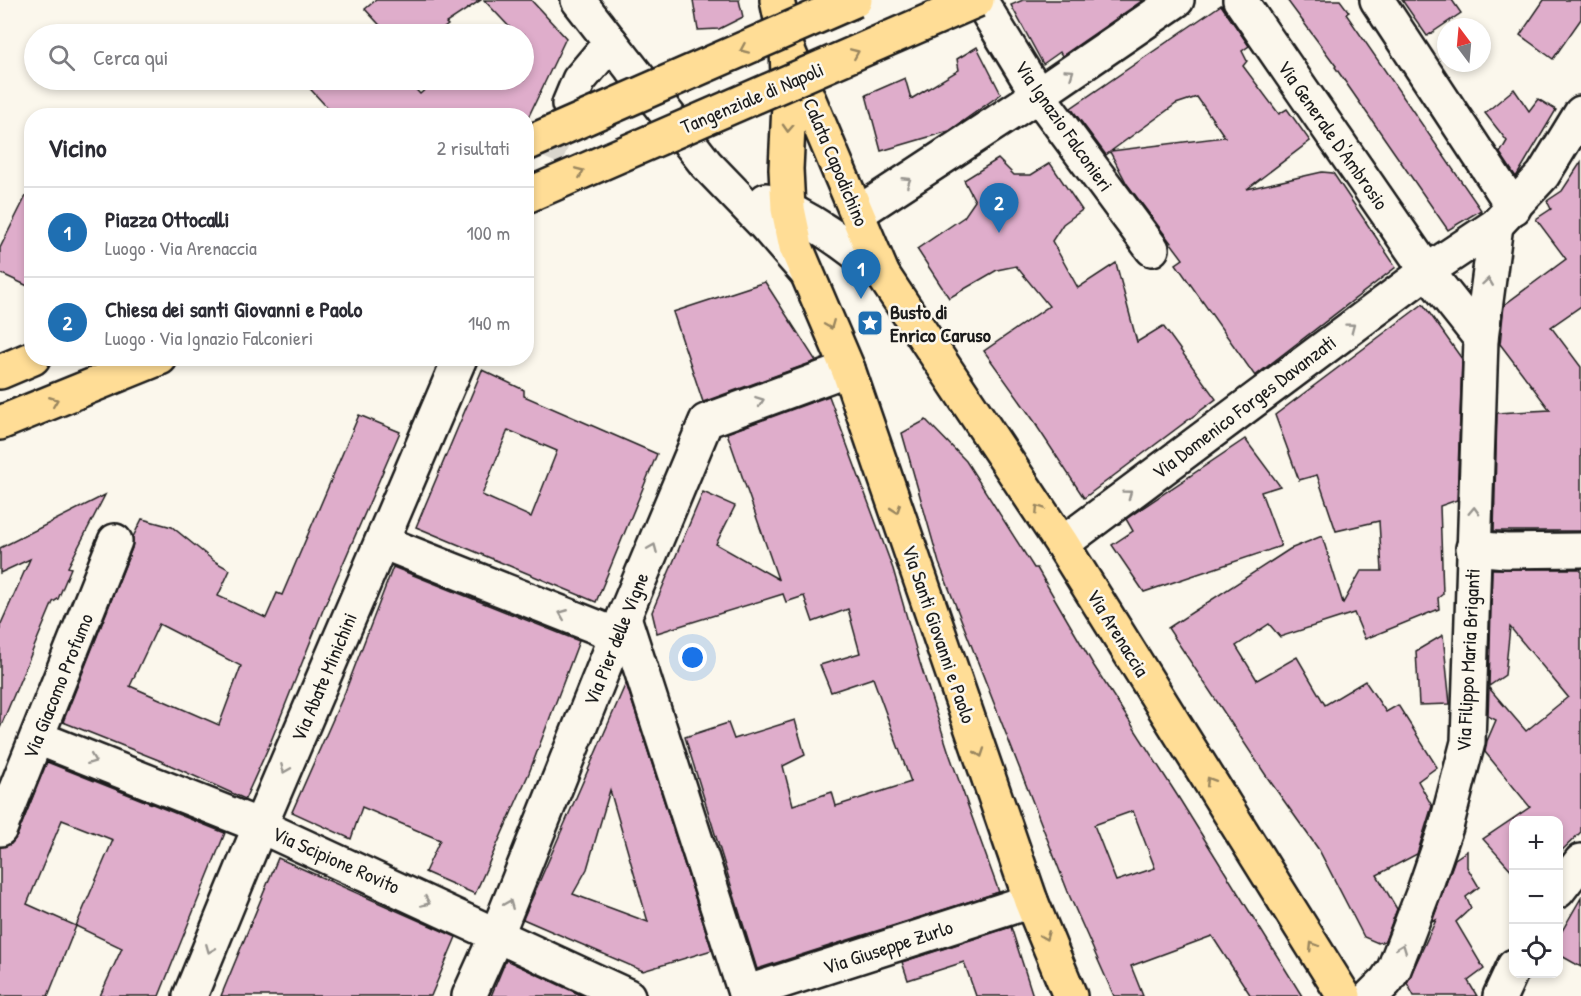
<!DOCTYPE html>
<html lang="it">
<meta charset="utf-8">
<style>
:root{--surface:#fff;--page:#f7f7f7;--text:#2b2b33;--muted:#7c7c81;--line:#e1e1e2;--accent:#1f6fb2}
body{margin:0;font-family:"Patrick Hand",sans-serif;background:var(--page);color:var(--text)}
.controls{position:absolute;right:18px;bottom:18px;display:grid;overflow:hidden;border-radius:12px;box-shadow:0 3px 9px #0003}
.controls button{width:54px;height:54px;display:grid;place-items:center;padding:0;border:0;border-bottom:2px solid var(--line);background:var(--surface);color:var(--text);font:30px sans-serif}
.compass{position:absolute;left:1437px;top:18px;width:54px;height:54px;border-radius:50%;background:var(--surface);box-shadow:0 3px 9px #0003;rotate:344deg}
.you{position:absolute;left:693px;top:658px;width:21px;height:21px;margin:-15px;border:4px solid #fff;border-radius:50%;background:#1a73e8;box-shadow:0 0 0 9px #1a73e833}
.badge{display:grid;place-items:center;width:39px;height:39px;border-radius:50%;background:var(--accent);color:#fff;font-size:20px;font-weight:700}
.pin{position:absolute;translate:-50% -50px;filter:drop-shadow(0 2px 3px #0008)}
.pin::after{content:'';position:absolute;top:32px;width:21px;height:18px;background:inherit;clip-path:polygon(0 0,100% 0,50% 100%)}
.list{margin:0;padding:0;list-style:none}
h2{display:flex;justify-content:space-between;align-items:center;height:78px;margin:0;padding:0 24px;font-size:26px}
h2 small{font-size:20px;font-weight:400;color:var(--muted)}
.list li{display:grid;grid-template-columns:39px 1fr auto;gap:18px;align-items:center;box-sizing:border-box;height:90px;padding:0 24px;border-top:2px solid var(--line)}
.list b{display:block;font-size:22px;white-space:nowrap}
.list p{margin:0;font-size:20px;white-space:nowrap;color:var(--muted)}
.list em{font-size:20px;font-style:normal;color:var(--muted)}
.icon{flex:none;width:33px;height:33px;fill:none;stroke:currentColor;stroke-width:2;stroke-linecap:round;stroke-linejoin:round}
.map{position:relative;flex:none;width:1581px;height:996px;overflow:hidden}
.search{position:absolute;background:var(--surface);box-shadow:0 3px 9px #0003;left:24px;top:24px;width:510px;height:66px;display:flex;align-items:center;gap:15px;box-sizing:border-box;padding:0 21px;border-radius:33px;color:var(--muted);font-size:22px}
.panel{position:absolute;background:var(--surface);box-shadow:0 3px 9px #0003;left:24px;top:108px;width:510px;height:258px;border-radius:24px}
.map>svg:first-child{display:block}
.building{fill:#dfadcb;stroke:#1c1c1c;stroke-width:1.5;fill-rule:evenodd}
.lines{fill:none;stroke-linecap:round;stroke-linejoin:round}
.minor-tunnel{stroke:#dad6cd;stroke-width:33;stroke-dasharray:33 16;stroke-linecap:butt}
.minor-casing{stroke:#1c1c1c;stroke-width:38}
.major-casing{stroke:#1c1c1c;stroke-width:38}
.highway-casing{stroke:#1c1c1c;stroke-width:38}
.minor{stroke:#fbf7ec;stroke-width:33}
.major{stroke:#ffdd96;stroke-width:33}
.highway{stroke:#ffdd96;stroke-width:33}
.highway-bridge-casing{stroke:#1c1c1c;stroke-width:38;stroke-linecap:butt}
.highway-bridge{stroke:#ffdd96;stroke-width:33}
.oneway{stroke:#99865f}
.oneway2{stroke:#97948e}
.labels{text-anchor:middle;stroke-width:5;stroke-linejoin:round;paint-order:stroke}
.street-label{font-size:20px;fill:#1c1c1c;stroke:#fbf7ec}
.poi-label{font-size:20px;font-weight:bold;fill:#1c1c1c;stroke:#fbf7ec;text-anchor:start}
</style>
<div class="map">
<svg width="1581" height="996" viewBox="0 0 1581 996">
<rect width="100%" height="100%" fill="#fbf7ec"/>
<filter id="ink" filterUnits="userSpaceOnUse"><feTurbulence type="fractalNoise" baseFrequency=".0167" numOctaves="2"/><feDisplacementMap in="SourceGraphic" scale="12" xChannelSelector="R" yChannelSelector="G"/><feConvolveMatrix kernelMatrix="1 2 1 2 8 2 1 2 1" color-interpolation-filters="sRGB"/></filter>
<g filter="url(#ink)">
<g class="building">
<path d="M 376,0 L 481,0 L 446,23 L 448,25 L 436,34 L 388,34 L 365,9 Z"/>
<path d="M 484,0 L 531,0 L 566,38 L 526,122 L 526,116 L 335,116 L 302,80 L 407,80 L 420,94 L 436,80 L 524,80 L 524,34 L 516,34 Z"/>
<path d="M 693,0 L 739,0 L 743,17 L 719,29 L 698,30 Z"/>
<path d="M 1023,0 L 1143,0 L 1062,56 L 1060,52 L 1043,64 L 1011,5 Z"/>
<path d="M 1287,0 L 1340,0 L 1349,12 L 1346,14 L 1481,210 L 1448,230 L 1335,67 L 1336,66 Z"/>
<path d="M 1402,0 L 1452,0 L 1461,13 L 1427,36 Z"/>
<path d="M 1544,0 L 1581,0 L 1581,19 L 1553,59 L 1520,35 Z"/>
<path d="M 1221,5 L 1249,46 L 1242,51 L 1247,61 L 1243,66 L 1279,114 L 1287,109 L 1310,141 L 1247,189 L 1322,172 L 1333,173 L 1396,267 L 1255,376 L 1176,264 L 1183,259 L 1127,184 L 1110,152 L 1106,155 L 1071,108 ZM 1197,97 L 1225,137 L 1111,151 L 1176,104 Z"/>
<path d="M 977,47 L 1001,94 L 949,131 L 881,151 L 866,95 L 905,78 L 911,99 L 959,70 L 957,59 Z"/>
<path d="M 1514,89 L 1529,111 L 1538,99 L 1556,110 L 1516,177 L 1500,153 L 1507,141 L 1485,113 Z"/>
<path d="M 998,159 L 1014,175 L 1031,175 L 1050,163 L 1082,210 L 1063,224 L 1052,241 L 1078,288 L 1116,263 L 1137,342 L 1163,326 L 1216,399 L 1084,498 L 1036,425 L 1037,425 L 984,351 L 1049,306 L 1016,266 L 997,270 L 949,298 L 917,249 L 964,217 L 975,201 L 964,180 Z"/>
<path d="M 1581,162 L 1581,306 L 1551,327 L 1581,367 L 1581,531 L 1494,531 L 1497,413 L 1550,410 L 1500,344 L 1504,305 L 1566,259 L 1536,219 L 1551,209 L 1547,201 L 1562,191 Z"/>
<path d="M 32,184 L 32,288 L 0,273 L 0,248 Z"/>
<path d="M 765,282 L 816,361 L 703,402 L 673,312 Z"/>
<path d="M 1423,304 L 1462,359 L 1457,500 L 1440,506 L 1443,594 L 1438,598 L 1439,609 L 1365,639 L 1354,613 L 1280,637 L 1269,624 L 1236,646 L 1257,680 L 1297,657 L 1325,705 L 1365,681 L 1386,712 L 1398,705 L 1437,767 L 1418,781 L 1432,806 L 1417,854 L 1377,875 L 1397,909 L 1385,941 L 1378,943 L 1364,937 L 1319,850 L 1267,777 L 1168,628 L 1290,549 L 1322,536 L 1343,603 L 1361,571 L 1382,571 L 1379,521 L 1336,531 L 1317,475 L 1299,480 L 1275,415 Z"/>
<path d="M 482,370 L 524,390 L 524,396 L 657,454 L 596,602 L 416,527 ZM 508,430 L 557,451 L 531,517 L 482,495 Z"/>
<path d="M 829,396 L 893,569 L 920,663 L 949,753 L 999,892 L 757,969 L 685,737 L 728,723 L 734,739 L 795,720 L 805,755 L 783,766 L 793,805 L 832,792 L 836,806 L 911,782 L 873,678 L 831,692 L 820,665 L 860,653 L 848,609 L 813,622 L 804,596 L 786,602 L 783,594 L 657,633 L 652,612 L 703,492 L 735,506 L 716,544 L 778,579 L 727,433 Z"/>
<path d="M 359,415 L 400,432 L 323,610 L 269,746 L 245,799 L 161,761 L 63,722 L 132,548 L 133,537 L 142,519 L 172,527 L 214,561 L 230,570 L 218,596 L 266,618 L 277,593 L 282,595 ZM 159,624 L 241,666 L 219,725 L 130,686 Z"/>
<path d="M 926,420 L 966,461 L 1034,568 L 1037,568 L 1094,666 L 1177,795 L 1302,996 L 1251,996 L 1212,936 L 1131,966 L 1143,996 L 1114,996 L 1070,897 L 939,563 L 902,433 ZM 1133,811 L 1155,868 L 1116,881 L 1094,825 Z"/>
<path d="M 1245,439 L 1280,486 L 1261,492 L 1281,546 L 1144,592 L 1112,545 L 1133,531 L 1126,519 Z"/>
<path d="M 105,495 L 68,567 L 71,568 L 58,599 L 53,602 L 0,728 L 0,626 L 30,559 L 0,573 L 0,548 Z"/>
<path d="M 393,567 L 579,641 L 529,773 L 475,894 L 425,872 L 440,840 L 362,807 L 351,839 L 292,812 L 345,692 Z"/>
<path d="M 1492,569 L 1581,569 L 1581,832 L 1558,854 L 1558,820 L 1514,820 L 1514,873 L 1483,839 L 1530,807 L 1485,752 L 1487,741 L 1496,720 L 1488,716 L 1489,688 L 1526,731 L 1568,697 L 1510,627 L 1505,675 L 1489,686 Z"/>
<path d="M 1443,635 L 1450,704 L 1419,705 L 1416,651 Z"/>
<path d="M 626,683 L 712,950 L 643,971 L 523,919 ZM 610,790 L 648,922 L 573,894 L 587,869 Z"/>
<path d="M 47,762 L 225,833 L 159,996 L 100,996 L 122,948 L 76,926 L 48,996 L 0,996 L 0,847 L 11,844 L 17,836 ZM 62,820 L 113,840 L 76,926 L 27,904 Z"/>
<path d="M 1467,851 L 1467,867 L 1479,887 L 1466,897 L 1471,908 L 1456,922 L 1484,969 L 1468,981 L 1477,996 L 1414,996 L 1407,983 L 1436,920 L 1432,922 L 1455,859 Z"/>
<path d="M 278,858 L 456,937 L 431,996 L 221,996 Z"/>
<path d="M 1581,898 L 1581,967 L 1558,954 L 1558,938 Z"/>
<path d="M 1011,927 L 1033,996 L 976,996 L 964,962 L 908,980 L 902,962 Z"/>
<path d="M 506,960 L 583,996 L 491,996 Z"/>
</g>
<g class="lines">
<path class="minor-tunnel" d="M 526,203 L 566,111"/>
<g class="minor-casing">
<g id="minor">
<path d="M 578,0 L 706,164 L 764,224 L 806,272"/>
<path d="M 980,0 L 1038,95 L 1152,249"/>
<path d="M 1240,0 L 1427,271 L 1481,339"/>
<path d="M 1377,0 L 1514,208"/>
<path d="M 569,104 L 579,80 L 611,42"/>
<path d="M 766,200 C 810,217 848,245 883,275"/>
<path d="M 858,213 L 1038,95 L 1177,0"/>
<path d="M 382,542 L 617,635"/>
<path d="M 1062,544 L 1427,271 L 1496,225 L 1543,175 L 1581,113"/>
<path d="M 1473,548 L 1506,551 L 1581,550"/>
<path d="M 624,617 L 746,996"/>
<path d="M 38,738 L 260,826 L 628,996"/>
<path d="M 0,829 L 115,541"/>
<path d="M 1558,891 L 1581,861"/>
<path d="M 745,993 L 1031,901"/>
<path d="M 190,996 L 260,826 L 460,358"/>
<path d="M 469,996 L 497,934 L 624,617 L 706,421 L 848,369"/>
<path d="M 1371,996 L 1386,981 L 1394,969 L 1425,888 L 1446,827 L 1468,742 L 1481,339 L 1496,225"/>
<path d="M 1500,996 L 1514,966"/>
</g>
</g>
<g class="major-casing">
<g id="major">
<path d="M 777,0 L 787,48 L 789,105 L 786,169 L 788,209 L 796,247 L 848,369 L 1031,901 L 1070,996"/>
<path d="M 787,48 L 883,275 L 1062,544 L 1344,996"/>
</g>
</g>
<g class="highway-casing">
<g id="highway">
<path d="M 0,372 L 33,358"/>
<path d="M 0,423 L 160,358"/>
</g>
</g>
<use href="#minor" class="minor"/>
<use href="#major" class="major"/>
<use href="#highway" class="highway"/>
<g class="highway-bridge-casing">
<g id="highway-bridge">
<path d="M 526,144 L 855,0"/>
<path d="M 526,196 L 977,0"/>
</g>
</g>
<use href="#highway-bridge" class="highway-bridge"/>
</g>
<defs><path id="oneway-chevron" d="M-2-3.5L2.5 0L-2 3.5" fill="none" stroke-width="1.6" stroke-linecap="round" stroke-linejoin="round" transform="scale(1.5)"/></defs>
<g class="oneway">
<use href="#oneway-chevron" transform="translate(744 49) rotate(156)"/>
<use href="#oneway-chevron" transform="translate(855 53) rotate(-23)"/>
<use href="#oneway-chevron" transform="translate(788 128) rotate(93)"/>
<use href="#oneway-chevron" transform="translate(580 172) rotate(-23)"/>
<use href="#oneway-chevron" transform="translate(830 325) rotate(68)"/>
<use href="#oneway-chevron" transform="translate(54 401) rotate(-22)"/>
<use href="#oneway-chevron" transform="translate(896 509) rotate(71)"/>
<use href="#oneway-chevron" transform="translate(1039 509) rotate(-123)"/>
<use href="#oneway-chevron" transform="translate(980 753) rotate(71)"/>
<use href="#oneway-chevron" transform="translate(1210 781) rotate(-122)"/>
<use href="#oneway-chevron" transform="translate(1045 936) rotate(68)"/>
<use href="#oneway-chevron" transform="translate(1313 946) rotate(-122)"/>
</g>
<g class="oneway2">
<use href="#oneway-chevron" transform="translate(1070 73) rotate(-34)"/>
<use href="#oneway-chevron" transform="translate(907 181) rotate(-33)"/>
<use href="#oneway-chevron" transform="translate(1488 282) rotate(-82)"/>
<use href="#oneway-chevron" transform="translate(1351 327) rotate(-37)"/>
<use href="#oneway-chevron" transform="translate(760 401) rotate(-20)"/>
<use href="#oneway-chevron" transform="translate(1128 494) rotate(-37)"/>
<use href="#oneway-chevron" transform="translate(1474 511) rotate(-88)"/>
<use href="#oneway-chevron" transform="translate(653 548) rotate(-67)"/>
<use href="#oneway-chevron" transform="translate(563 614) rotate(-158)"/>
<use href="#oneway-chevron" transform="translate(92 760) rotate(21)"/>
<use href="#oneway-chevron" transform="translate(285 769) rotate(113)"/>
<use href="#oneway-chevron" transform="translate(426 902) rotate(24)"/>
<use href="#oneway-chevron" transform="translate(509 904) rotate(-68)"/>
<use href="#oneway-chevron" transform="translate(1402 948) rotate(-69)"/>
<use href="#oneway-chevron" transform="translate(210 949) rotate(112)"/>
</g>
</g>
<defs>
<g id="sight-square" transform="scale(1.35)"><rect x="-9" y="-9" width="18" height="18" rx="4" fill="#1f6fb2" stroke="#fbf7ec"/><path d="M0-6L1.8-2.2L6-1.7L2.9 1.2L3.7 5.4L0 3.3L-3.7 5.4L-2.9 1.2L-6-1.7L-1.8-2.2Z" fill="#fff"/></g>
</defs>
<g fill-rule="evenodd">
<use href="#sight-square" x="870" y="323"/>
</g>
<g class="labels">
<g class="street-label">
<text transform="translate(752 98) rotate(-23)" y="7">Tangenziale di Napoli</text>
<text transform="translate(1064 126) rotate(55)" y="7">Via Ignazio Falconieri</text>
<text transform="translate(1333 135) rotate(55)" y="7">Via Generale D'Ambrosio</text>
<text transform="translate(836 162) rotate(67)" y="7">Calata Capodichino</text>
<text transform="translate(1244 407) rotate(-37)" y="7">Via Domenico Forges Davanzati</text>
<text transform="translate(1118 633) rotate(58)" y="7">Via Arenaccia</text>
<text transform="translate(939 634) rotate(71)" y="7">Via Santi Giovanni e Paolo</text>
<text transform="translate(616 639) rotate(-68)" y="7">Via Pier delle Vigne</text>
<text transform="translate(1468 660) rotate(-87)" y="7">Via Filippo Maria Briganti</text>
<text transform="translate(324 677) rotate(-67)" y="7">Via Abate Minichini</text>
<text transform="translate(58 686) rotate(-68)" y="7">Via Giacomo Profumo</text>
<text transform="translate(336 860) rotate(24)" y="7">Via Scipione Rovito</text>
<text transform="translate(888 947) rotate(-18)" y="7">Via Giuseppe Zurlo</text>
</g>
<g class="poi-label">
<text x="890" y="319">Busto di<tspan x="890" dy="23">Enrico Caruso</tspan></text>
</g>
</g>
</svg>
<div class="controls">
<button>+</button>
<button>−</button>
<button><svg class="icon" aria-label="locate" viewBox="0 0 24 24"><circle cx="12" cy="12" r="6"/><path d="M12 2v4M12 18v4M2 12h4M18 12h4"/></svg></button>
</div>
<svg class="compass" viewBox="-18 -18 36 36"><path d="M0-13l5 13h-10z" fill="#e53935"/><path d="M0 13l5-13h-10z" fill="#7c7c81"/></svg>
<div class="you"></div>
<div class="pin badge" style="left:861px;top:299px">1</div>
<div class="pin badge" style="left:999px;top:233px">2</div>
<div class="search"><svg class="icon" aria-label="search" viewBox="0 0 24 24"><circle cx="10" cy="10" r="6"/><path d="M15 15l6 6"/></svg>Cerca qui</div>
<section class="panel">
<h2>Vicino<small>2 risultati</small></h2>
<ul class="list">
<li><span class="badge">1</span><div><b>Piazza Ottocalli</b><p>Luogo · Via Arenaccia</p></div><em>100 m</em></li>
<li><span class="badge">2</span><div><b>Chiesa dei santi Giovanni e Paolo</b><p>Luogo · Via Ignazio Falconieri</p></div><em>140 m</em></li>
</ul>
</section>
</div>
